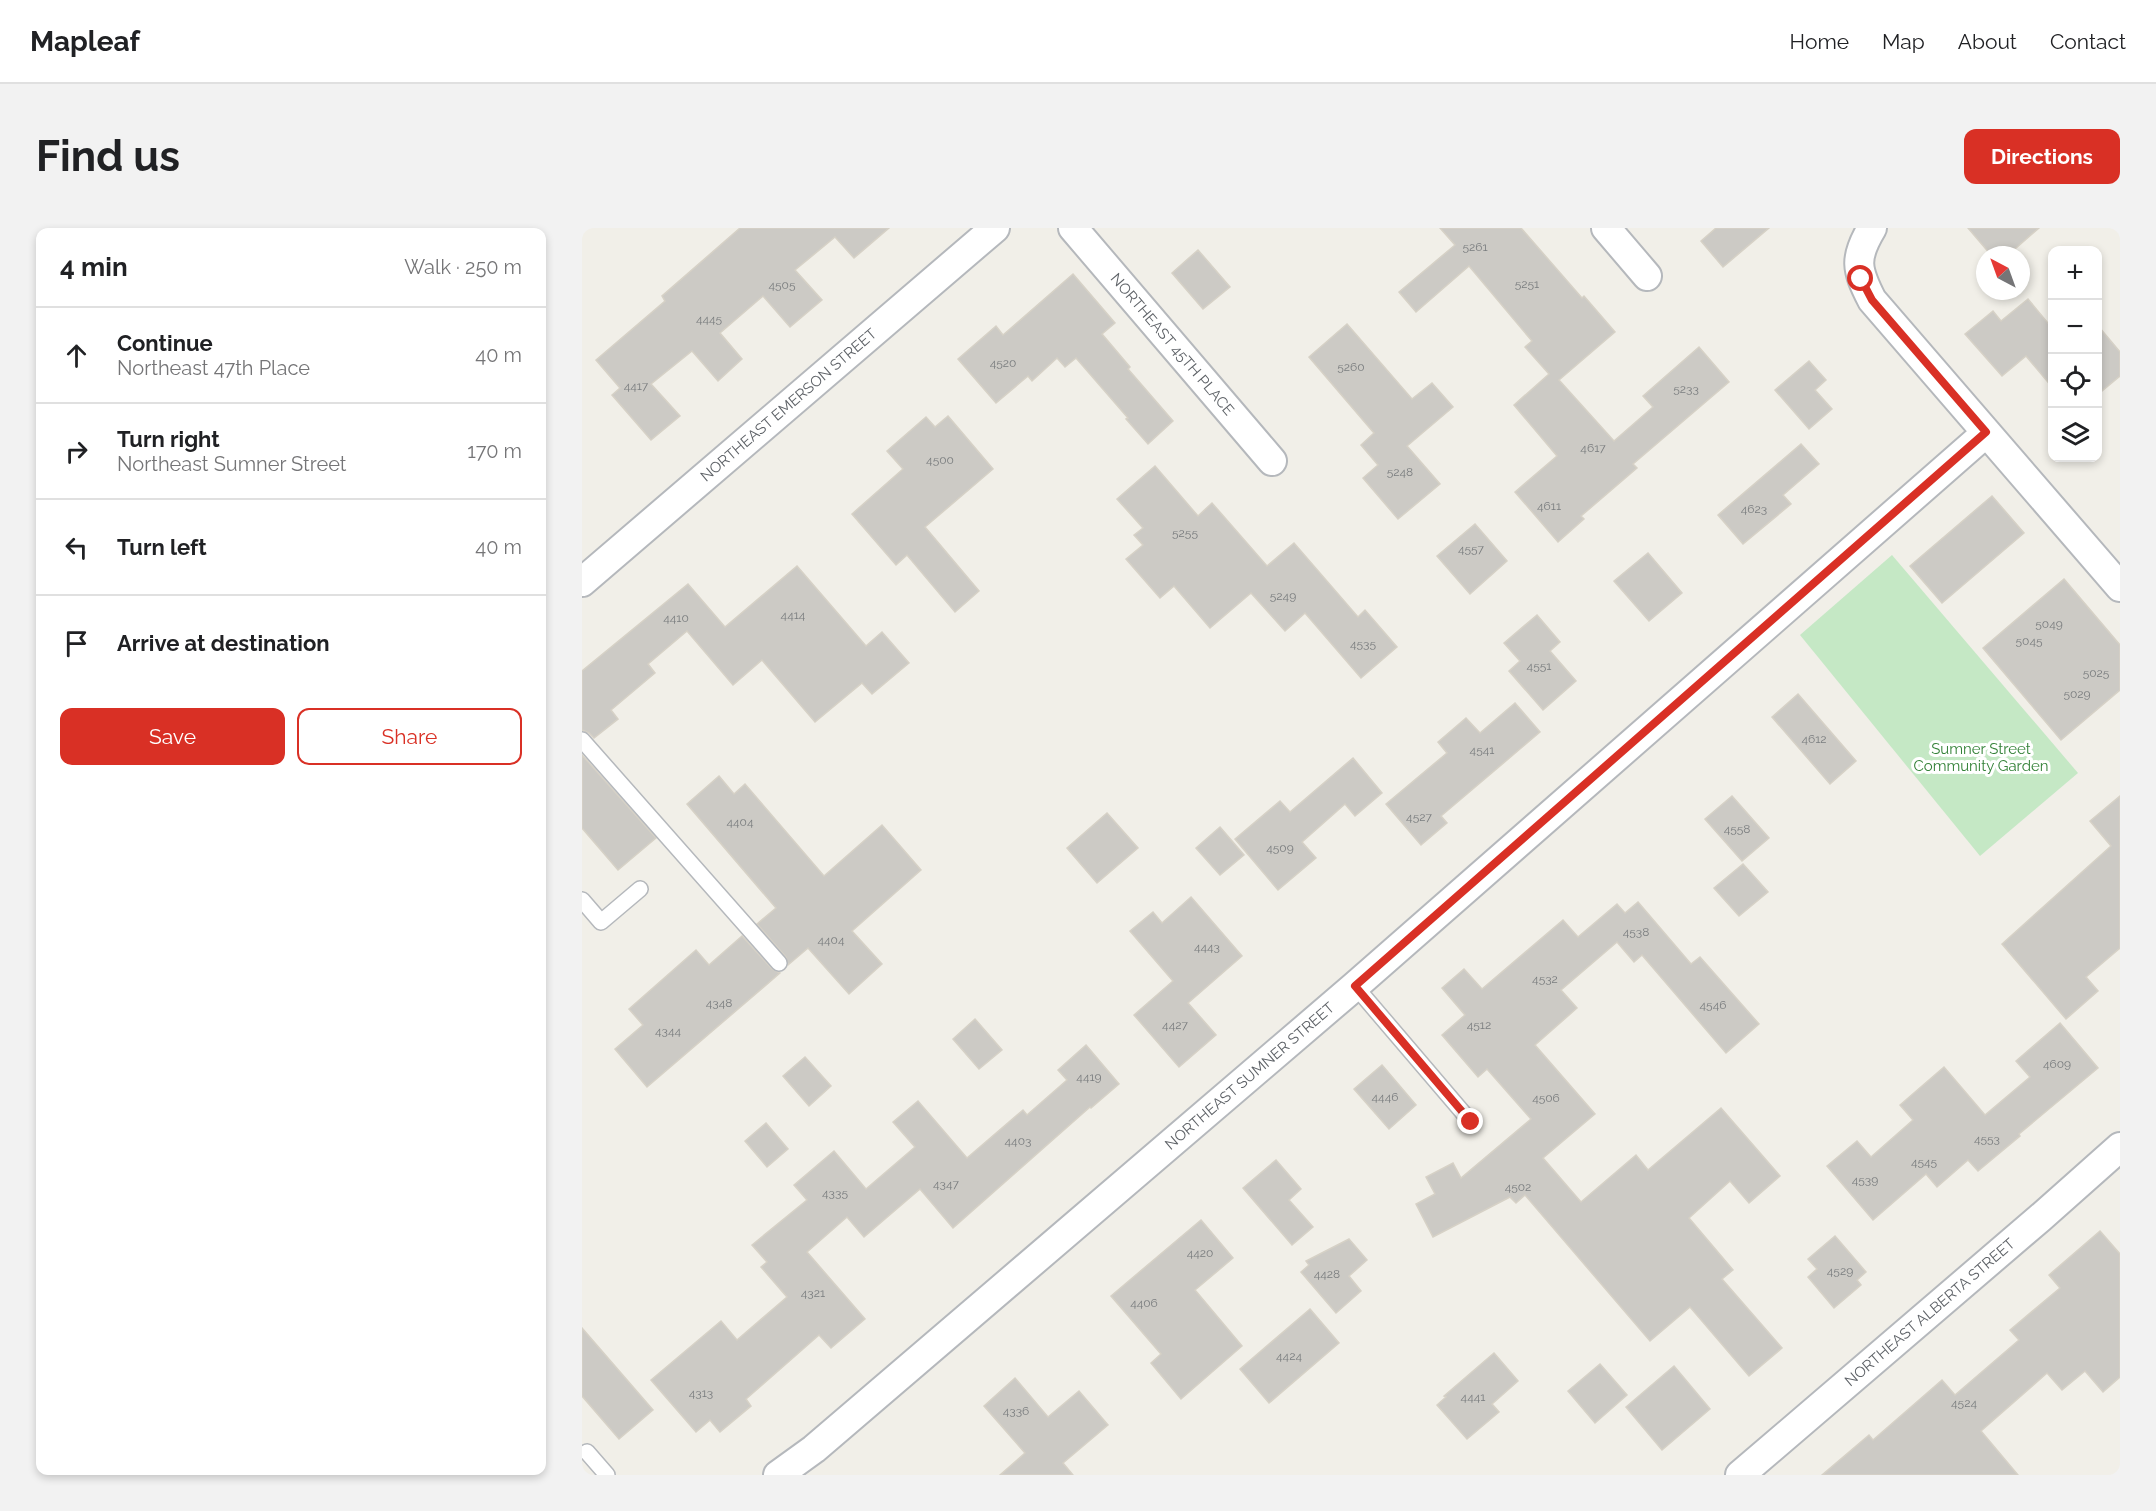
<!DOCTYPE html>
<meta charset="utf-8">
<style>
:root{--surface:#fff;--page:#f2f2f2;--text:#202124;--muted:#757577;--line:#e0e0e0;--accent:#d93025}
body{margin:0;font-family:Raleway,sans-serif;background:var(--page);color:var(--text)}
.controls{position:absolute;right:18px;top:18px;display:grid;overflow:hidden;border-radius:12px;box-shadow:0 3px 9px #0003}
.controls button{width:54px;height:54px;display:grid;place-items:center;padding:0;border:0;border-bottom:2px solid var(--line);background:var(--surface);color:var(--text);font:30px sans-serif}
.compass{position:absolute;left:1394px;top:18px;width:54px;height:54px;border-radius:50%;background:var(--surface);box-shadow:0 3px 9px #0003;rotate:319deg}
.stop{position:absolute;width:18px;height:18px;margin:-14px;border:4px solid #d93025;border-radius:50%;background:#fff}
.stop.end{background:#d93025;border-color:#fff;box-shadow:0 2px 6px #0008}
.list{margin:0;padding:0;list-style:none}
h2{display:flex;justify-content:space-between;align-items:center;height:78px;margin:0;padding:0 24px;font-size:26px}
h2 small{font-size:20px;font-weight:400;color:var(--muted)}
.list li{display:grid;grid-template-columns:39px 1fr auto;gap:18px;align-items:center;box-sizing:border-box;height:96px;padding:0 24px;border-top:2px solid var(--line)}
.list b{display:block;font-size:22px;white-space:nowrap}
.list p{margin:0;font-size:20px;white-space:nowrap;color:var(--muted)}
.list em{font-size:20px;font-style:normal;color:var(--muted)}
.actions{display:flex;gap:12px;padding:18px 24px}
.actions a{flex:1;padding:14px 0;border:2px solid var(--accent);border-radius:12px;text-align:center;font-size:21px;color:var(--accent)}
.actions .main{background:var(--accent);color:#fff}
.icon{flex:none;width:33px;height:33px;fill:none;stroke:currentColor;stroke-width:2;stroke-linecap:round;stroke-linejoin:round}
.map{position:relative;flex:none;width:1538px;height:1247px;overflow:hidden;border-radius:12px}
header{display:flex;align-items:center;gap:36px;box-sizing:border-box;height:84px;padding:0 30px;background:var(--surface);border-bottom:2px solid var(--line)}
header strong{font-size:28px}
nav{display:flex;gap:33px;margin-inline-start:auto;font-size:21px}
.intro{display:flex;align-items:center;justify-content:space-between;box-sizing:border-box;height:144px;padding:0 36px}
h1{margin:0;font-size:42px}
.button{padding:15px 27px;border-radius:12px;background:var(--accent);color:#fff;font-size:21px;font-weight:700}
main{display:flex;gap:36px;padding:0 36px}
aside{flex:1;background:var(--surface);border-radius:12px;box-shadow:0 3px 9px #0003}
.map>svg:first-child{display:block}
.green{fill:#c5e8c5}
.building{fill:#cccac5;stroke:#d6d1c6;stroke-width:1.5}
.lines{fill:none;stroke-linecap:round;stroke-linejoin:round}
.lane-casing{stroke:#b5b8bc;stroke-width:18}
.street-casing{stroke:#b5b8bc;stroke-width:32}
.lane{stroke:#fff;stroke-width:15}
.street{stroke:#fff;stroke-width:28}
.route{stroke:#d93025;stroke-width:8}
.labels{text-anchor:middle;stroke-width:6;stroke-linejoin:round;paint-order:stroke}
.number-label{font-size:12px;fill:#7a7d7f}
.street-label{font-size:15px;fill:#5f6368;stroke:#fff}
.park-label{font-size:15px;fill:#348238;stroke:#fff}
</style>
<header>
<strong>Mapleaf</strong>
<nav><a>Home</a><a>Map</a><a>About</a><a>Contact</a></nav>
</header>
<div class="intro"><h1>Find us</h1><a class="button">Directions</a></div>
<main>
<aside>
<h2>4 min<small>Walk · 250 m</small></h2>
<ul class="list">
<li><svg class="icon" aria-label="ahead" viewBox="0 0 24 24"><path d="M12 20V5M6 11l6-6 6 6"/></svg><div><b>Continue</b><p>Northeast 47th Place</p></div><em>40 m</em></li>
<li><svg class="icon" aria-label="right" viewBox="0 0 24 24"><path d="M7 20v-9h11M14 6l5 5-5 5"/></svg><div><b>Turn right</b><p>Northeast Sumner Street</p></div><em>170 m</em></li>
<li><svg class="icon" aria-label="left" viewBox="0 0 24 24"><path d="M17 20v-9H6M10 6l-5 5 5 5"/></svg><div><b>Turn left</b></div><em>40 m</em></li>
<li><svg class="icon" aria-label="arrive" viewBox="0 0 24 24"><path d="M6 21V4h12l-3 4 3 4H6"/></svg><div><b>Arrive at destination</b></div></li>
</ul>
<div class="actions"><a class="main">Save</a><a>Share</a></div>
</aside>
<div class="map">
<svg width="1538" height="1247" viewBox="0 0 1538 1247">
<rect width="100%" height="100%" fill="#f1efe8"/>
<path class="green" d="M 1310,327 L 1496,545 L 1398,628 L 1218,407 Z"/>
<g class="building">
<path d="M 158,0 L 307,0 L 272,30 L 253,9 L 213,42 L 240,72 L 208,99 L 181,68 L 138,105 L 160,131 L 136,153 L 110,123 L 69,156 L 98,188 L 69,212 L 30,167 L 38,160 L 14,132 L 83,73 L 80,68 Z"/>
<path d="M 858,0 L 939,0 L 1000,70 L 1002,68 L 1033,104 L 977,152 L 1032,213 L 1071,179 L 1061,168 L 1117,119 L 1147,154 L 1051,236 L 1055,240 L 999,288 L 1002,291 L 976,314 L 933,264 L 975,228 L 932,177 L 967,146 L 943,119 L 950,113 L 887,38 L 834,84 L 817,64 L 873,17 Z"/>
<path d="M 1134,0 L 1187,0 L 1141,39 L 1119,13 Z"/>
<path d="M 1386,0 L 1457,0 L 1426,27 L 1409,27 Z"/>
<path d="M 616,22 L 648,59 L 621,81 L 590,45 Z"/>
<path d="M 491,46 L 533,95 L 520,106 L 548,139 L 546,141 L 591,193 L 566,216 L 544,191 L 546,190 L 494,130 L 483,139 L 475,130 L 450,153 L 446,148 L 414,175 L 376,131 L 414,98 L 421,107 Z"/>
<path d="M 1446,71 L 1470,100 L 1470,159 L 1444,128 L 1420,148 L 1383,106 L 1411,83 L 1419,93 Z"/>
<path d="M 765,96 L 830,171 L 850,155 L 871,179 L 825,218 L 858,256 L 816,291 L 781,250 L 796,237 L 779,217 L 792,205 L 727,129 Z"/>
<path d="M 1517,99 L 1538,124 L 1538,148 L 1515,167 Z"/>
<path d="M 1227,133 L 1244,152 L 1233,162 L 1250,181 L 1227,201 L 1193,162 Z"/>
<path d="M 366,188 L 411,241 L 343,299 L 397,363 L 373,384 L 325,327 L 314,337 L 270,286 L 321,241 L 305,223 L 344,189 L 353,199 Z"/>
<path d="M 1219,216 L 1237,236 L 1201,267 L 1209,276 L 1161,316 L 1136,287 Z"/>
<path d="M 573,238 L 616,288 L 630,275 L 685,338 L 712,315 L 776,389 L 783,382 L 815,419 L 779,450 L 723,385 L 703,403 L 669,365 L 628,400 L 592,358 L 578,370 L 544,331 L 561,317 L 552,307 L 561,300 L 535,271 Z"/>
<path d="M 1410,268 L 1442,305 L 1360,375 L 1328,338 Z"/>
<path d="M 893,296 L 925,333 L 888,366 L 855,328 Z"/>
<path d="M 1066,325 L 1100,365 L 1067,393 L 1032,353 Z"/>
<path d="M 215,338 L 284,418 L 300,404 L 327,435 L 290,466 L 280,455 L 233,494 L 180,432 L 151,457 L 105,403 L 66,436 L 73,445 L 29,482 L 36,491 L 12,510 L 7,505 L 0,502 L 0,443 L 106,356 L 143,399 Z"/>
<path d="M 1482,351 L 1538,417 L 1538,462 L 1479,512 L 1401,420 Z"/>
<path d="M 955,387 L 978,414 L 968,423 L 994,453 L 961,482 L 927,443 L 938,433 L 922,415 Z"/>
<path d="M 1216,466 L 1274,533 L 1248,556 L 1190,489 Z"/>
<path d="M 933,475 L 958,504 L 859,588 L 865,595 L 839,617 L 804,576 L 865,525 L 856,514 L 884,490 L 898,505 Z"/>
<path d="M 0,527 L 74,610 L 36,642 L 0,600 Z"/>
<path d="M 771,530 L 800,565 L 773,588 L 763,576 L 720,614 L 734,630 L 696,662 L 653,611 L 698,573 L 708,584 Z"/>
<path d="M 137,548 L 152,566 L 163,556 L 242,648 L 300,597 L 339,642 L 270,703 L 300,736 L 267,766 L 226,720 L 206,737 L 204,729 L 175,696 L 194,680 L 105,576 Z"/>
<path d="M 1150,568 L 1187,610 L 1160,633 L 1123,591 Z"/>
<path d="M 1538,568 L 1538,720 L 1504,749 L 1516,763 L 1484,791 L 1420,716 L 1529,618 L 1508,593 Z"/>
<path d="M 525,585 L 556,620 L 515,655 L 485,620 Z"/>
<path d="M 638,599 L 662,627 L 638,647 L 614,620 Z"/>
<path d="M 1161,636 L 1186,664 L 1157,688 L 1132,660 Z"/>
<path d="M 609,669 L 660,728 L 606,775 L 634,807 L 597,839 L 552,787 L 591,753 L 548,703 L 571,684 L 580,695 Z"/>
<path d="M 1056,674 L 1109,736 L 1118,729 L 1177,796 L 1144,825 L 1060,727 L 1052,734 L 1035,714 L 979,762 L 995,780 L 953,817 L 1013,886 L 961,930 L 999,974 L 1054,927 L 1066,942 L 1139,880 L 1198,948 L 1167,975 L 1148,953 L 1107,990 L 1151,1042 L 1140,1051 L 1200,1120 L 1167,1148 L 1108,1079 L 1068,1113 L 943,967 L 934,975 L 928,969 L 851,1009 L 834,976 L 853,966 L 844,949 L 871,935 L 879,950 L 949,891 L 905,841 L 896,849 L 860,807 L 883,787 L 860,760 L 882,741 L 900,761 L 981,692 L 996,709 L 1035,676 L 1043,685 Z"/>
<path d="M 160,708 L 190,741 L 198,745 L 65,859 L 33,821 L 61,797 L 47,781 L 114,722 L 127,737 Z"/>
<path d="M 393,791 L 420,822 L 397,841 L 371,811 Z"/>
<path d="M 1478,795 L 1516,840 L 1437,906 L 1438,908 L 1396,943 L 1386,932 L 1355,959 L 1344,946 L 1291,992 L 1245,938 L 1275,913 L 1289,929 L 1331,892 L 1318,877 L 1362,839 L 1403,887 L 1448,849 L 1434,833 Z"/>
<path d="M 504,817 L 537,856 L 509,880 L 508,879 L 371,1000 L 338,961 L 282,1009 L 265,989 L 225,1024 L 283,1091 L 249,1120 L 237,1107 L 164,1171 L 169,1178 L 138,1204 L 128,1192 L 114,1204 L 69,1152 L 139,1093 L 155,1112 L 205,1069 L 179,1039 L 185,1034 L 170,1017 L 225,972 L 212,957 L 252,923 L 284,961 L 333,919 L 311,894 L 336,873 L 385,930 L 441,882 L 445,887 L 485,852 L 476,842 Z"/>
<path d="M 223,829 L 249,858 L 227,878 L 201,848 Z"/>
<path d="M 800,837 L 834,877 L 807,901 L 772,861 Z"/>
<path d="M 184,895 L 206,921 L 185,939 L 163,913 Z"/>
<path d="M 694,932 L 719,961 L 707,972 L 731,999 L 710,1017 L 661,960 Z"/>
<path d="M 619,992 L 651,1030 L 613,1062 L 660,1118 L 599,1171 L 569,1135 L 579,1126 L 529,1068 Z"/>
<path d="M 1518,1003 L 1538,1026 L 1538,1149 L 1521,1164 L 1503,1143 L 1480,1162 L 1465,1145 L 1399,1203 L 1436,1247 L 1240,1247 L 1287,1207 L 1291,1212 L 1360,1152 L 1373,1167 L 1437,1112 L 1428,1102 L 1478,1060 L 1467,1047 Z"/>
<path d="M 1253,1008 L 1284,1044 L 1275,1052 L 1279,1057 L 1252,1080 L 1226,1049 L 1235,1041 L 1226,1031 Z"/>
<path d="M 767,1011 L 785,1032 L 767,1048 L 779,1063 L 754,1085 L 719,1044 L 727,1037 L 724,1033 Z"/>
<path d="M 728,1081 L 757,1115 L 687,1175 L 658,1141 Z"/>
<path d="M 0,1100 L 71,1182 L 37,1211 L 0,1168 Z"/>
<path d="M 912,1125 L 936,1153 L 910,1176 L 917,1184 L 885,1211 L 855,1177 L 864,1169 L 862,1168 Z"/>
<path d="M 1018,1136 L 1045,1167 L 1013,1195 L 986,1163 Z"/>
<path d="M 1092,1138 L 1128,1181 L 1080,1222 L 1044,1179 Z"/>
<path d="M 433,1150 L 466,1189 L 497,1163 L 526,1197 L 481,1235 L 491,1247 L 418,1247 L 443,1225 L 402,1178 Z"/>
</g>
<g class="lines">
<g class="lane-casing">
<g id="lane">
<path d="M 0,512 L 197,735"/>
<path d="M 0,672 L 19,694 L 58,661"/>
<path d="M 773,758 L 889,894"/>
<path d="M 5,1224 L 25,1247"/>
</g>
</g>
<g class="street-casing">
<g id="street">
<path id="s1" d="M 491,0 L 690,233"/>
<path d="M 1024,0 L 1065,48"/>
<path d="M 1290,0 C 1272,30 1274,41 1290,72 L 1538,359"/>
<path id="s2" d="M 0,354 L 413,0"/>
<path id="s3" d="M 196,1247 L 232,1221 L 773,758 L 1404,205"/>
<path id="s4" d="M 1158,1247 L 1458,990 L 1538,919"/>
</g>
</g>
<use href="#lane" class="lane"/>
<use href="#street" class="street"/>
</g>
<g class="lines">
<path class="route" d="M 889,894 L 773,758 L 1404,204 L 1290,72 L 1279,51"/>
</g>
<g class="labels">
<g class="number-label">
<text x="893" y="23">5261</text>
<text x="945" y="60">5251</text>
<text x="200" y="61">4505</text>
<text x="127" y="95">4445</text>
<text x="421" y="139">4520</text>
<text x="769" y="143">5260</text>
<text x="54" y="162">4417</text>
<text x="1104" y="165">5233</text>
<text x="1011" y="224">4617</text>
<text x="358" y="236">4500</text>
<text x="818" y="248">5248</text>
<text x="967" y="282">4611</text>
<text x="1172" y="285">4623</text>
<text x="603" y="309">5255</text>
<text x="889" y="325">4557</text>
<text x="701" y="372">5249</text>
<text x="211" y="391">4414</text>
<text x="94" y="394">4410</text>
<text x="1467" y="400">5049</text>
<text x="1447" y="417">5045</text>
<text x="781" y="420">4535</text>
<text x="957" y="442">4551</text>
<text x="1514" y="449">5025</text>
<text x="1495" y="470">5029</text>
<text x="1232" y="515">4612</text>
<text x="900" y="526">4541</text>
<text x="837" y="593">4527</text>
<text x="158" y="598">4404</text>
<text x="1155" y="605">4558</text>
<text x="698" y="624">4509</text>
<text x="1054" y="708">4538</text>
<text x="249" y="716">4404</text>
<text x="625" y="723">4443</text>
<text x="963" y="755">4532</text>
<text x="137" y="779">4348</text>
<text x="1131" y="781">4546</text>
<text x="593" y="801">4427</text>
<text x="897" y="801">4512</text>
<text x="86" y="807">4344</text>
<text x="1475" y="840">4609</text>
<text x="507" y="853">4419</text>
<text x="803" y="873">4446</text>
<text x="964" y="874">4506</text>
<text x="1405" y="915">4553</text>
<text x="436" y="917">4403</text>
<text x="1342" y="938">4545</text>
<text x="1283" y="956">4539</text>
<text x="364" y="960">4347</text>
<text x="936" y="963">4502</text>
<text x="253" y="969">4335</text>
<text x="618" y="1029">4420</text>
<text x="1258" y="1047">4529</text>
<text x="745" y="1050">4428</text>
<text x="231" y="1069">4321</text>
<text x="562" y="1079">4406</text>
<text x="707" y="1132">4424</text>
<text x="119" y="1169">4313</text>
<text x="891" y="1173">4441</text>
<text x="1382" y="1179">4524</text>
<text x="434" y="1187">4336</text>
</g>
<g class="street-label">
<text dy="5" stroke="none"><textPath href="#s1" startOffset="153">NORTHEAST 45TH PLACE</textPath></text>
<text dy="5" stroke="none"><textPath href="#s2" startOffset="272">NORTHEAST EMERSON STREET</textPath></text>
<text dy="5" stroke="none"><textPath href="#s3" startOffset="618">NORTHEAST SUMNER STREET</textPath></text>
<text dy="5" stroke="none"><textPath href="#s4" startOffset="250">NORTHEAST ALBERTA STREET</textPath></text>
</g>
<g class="park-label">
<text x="1399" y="526">Sumner Street<tspan x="1399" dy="17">Community Garden</tspan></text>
</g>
</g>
</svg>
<div class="controls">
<button>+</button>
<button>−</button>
<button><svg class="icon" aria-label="locate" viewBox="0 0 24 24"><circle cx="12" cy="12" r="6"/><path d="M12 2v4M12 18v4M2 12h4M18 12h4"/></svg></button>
<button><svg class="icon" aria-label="layers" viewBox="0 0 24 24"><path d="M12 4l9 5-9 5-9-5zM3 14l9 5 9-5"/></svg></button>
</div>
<svg class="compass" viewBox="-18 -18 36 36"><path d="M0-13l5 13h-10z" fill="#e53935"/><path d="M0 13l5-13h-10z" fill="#757577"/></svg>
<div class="stop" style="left:1279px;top:51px"></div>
<div class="stop end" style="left:889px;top:894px"></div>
</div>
</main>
